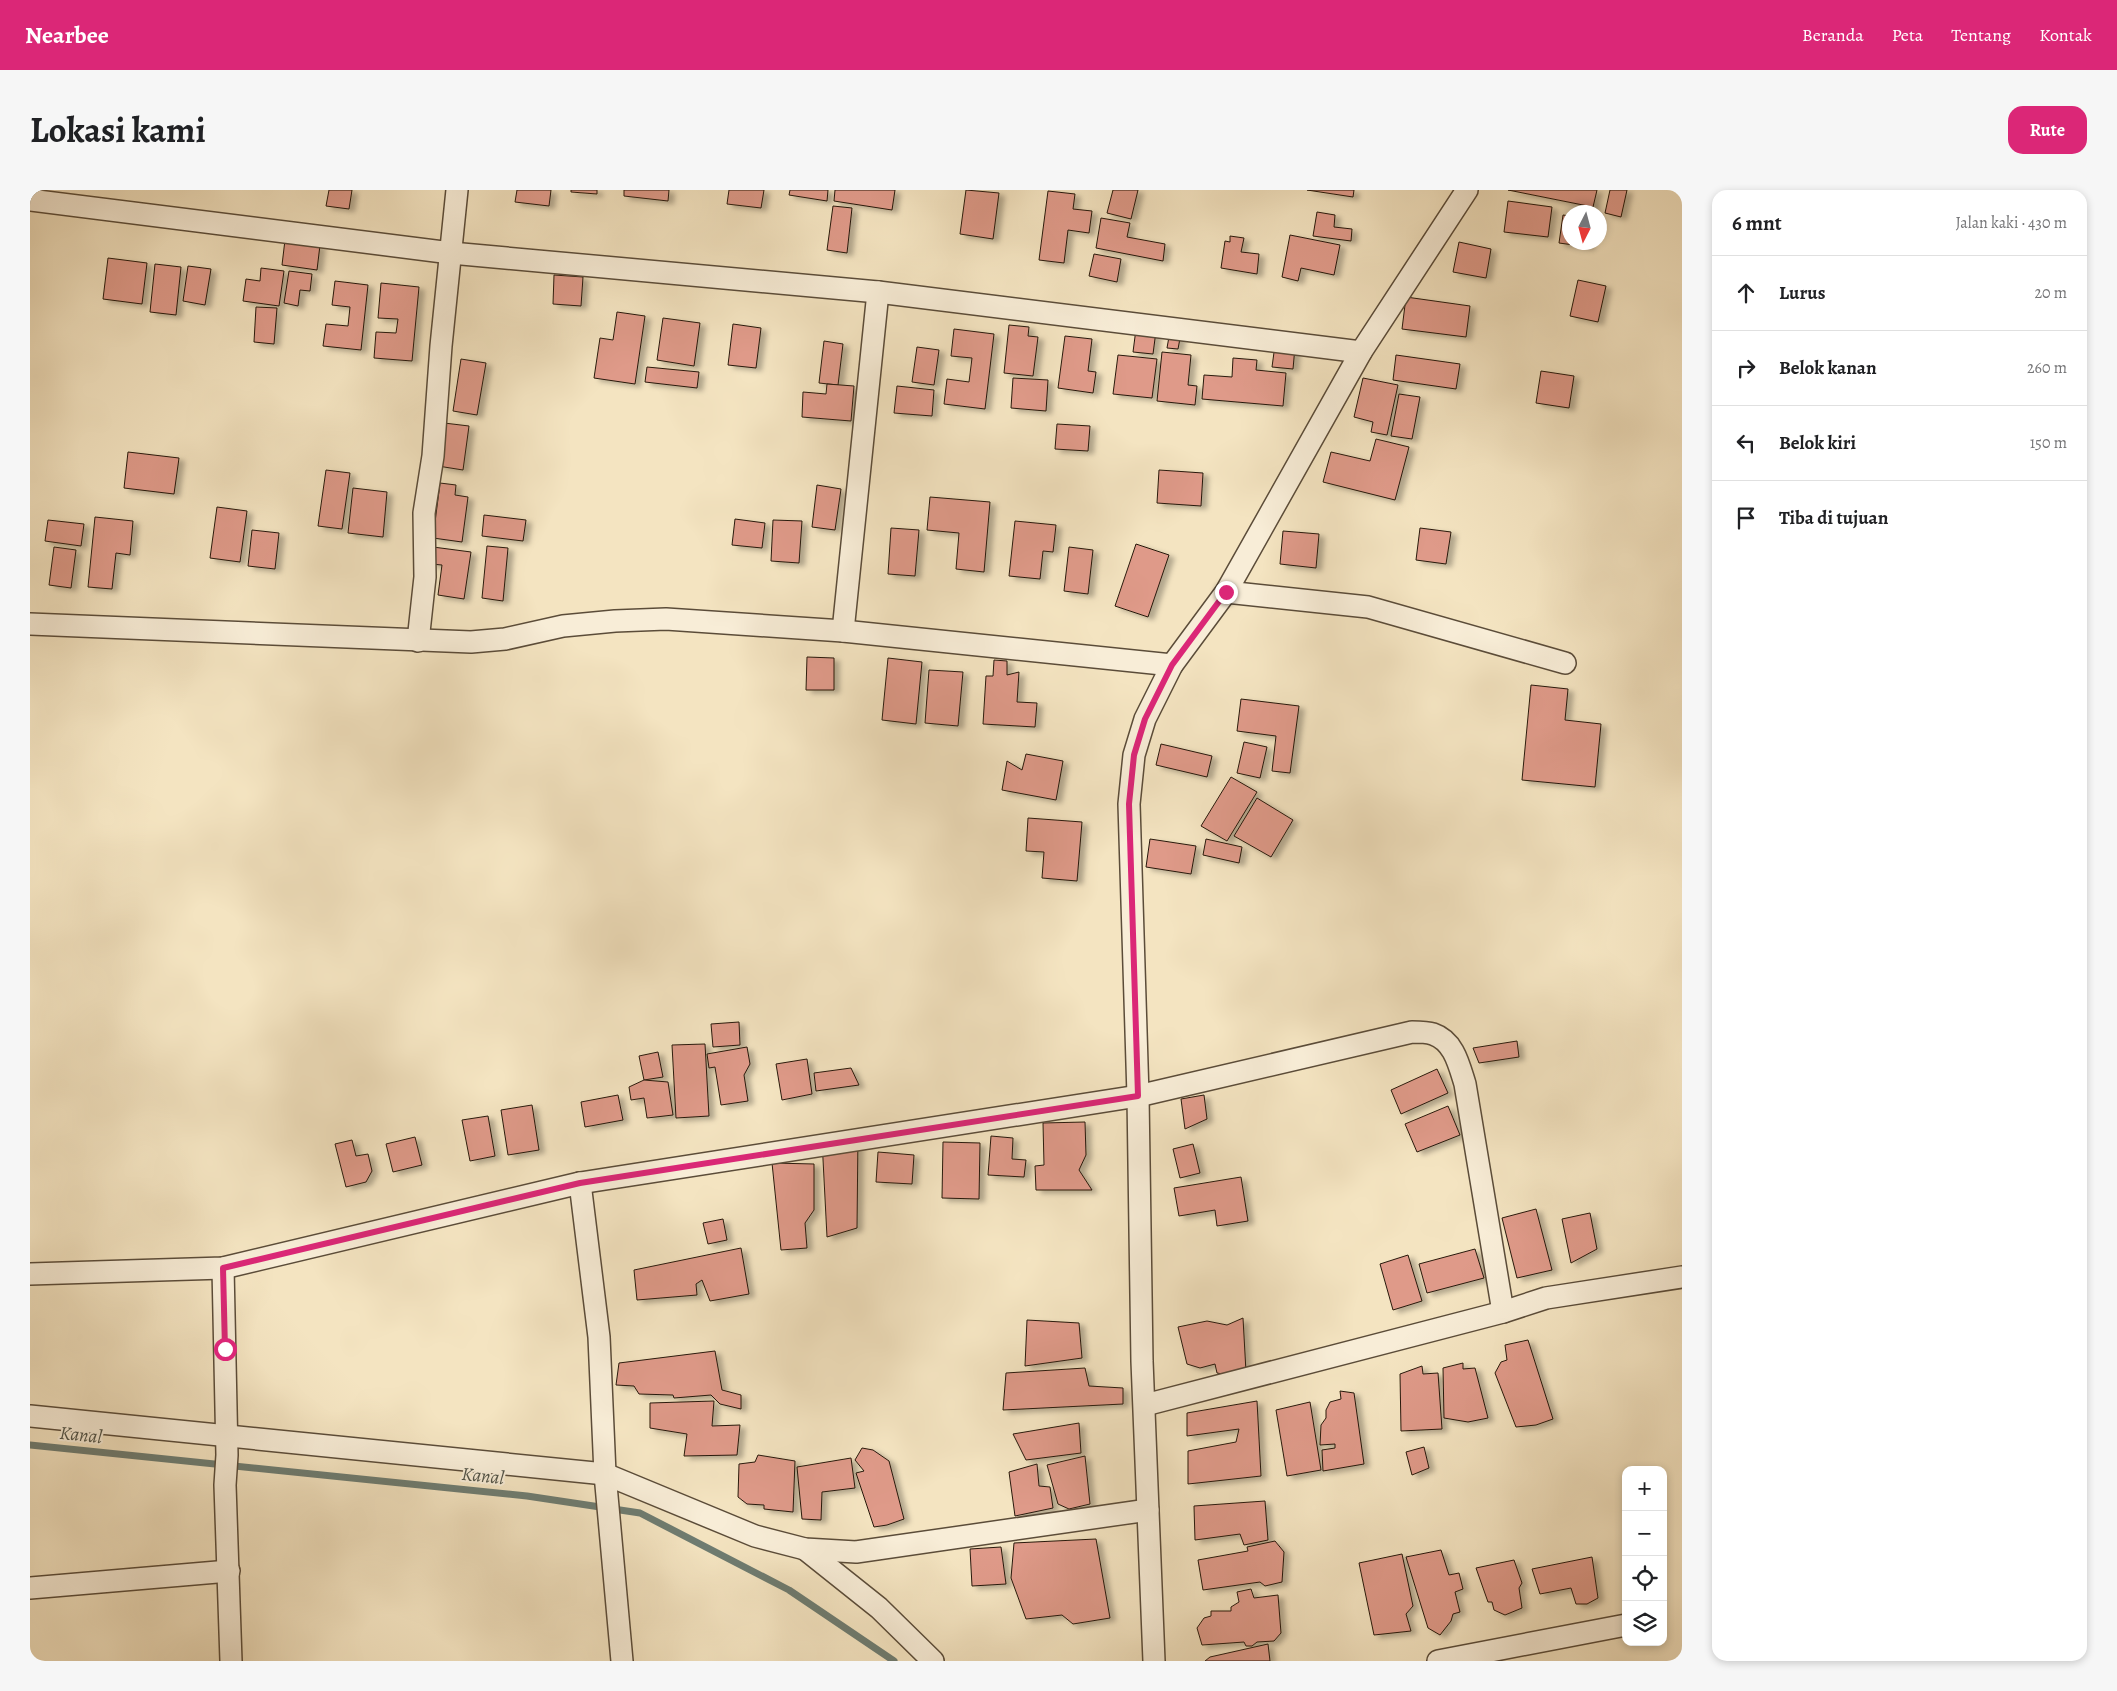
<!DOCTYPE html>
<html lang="id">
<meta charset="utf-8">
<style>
:root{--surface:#fff;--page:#f6f6f6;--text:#202124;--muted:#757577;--line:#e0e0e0;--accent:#db2777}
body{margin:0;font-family:Alegreya,serif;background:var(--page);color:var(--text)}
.controls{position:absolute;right:15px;bottom:15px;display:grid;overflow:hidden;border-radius:10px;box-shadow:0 2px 8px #0003}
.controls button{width:45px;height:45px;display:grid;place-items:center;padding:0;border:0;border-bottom:1px solid var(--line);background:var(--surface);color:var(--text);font:25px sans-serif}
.compass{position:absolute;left:1532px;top:15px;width:45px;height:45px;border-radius:50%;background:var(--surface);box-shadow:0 2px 8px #0003;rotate:186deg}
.stop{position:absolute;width:15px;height:15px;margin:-11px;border:4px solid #db2777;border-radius:50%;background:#fff}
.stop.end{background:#db2777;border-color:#fff;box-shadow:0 1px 5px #0008}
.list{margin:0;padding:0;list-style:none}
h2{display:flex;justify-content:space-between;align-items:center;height:65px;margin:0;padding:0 20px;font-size:21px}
h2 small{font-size:16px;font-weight:400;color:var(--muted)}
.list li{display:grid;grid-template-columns:32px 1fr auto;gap:15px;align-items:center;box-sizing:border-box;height:75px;padding:0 20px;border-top:1px solid var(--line)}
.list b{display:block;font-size:19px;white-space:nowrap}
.list em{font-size:16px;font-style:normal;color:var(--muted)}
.icon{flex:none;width:28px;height:28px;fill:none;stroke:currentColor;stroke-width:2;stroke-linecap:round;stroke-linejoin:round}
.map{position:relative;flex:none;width:1652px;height:1471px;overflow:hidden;border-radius:15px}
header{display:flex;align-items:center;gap:30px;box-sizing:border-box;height:70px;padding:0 25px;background:var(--accent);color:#fff}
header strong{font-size:24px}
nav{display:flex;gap:28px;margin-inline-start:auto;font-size:18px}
.intro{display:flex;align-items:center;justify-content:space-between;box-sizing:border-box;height:120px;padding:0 30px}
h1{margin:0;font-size:35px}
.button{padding:12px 22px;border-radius:15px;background:var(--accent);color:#fff;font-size:18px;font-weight:700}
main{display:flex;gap:30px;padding:0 30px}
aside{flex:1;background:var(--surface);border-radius:15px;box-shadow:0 2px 8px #0003}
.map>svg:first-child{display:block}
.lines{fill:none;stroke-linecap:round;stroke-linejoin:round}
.stream{stroke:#6e7c71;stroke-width:7}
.building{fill:#df9a89;stroke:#28190c;filter:url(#shadow)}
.minor-casing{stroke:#5b4c39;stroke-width:24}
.minor{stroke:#f8edd7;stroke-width:21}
.route{stroke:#db2777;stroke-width:6}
.labels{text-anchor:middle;stroke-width:4;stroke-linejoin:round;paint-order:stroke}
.water-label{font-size:19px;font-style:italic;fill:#515347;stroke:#f8edd7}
</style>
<header>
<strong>Nearbee</strong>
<nav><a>Beranda</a><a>Peta</a><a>Tentang</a><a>Kontak</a></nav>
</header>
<div class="intro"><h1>Lokasi kami</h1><a class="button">Rute</a></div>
<main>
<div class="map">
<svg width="1652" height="1471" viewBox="0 0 1652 1471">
<defs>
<filter id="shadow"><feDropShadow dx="5.5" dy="3" stdDeviation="2.5" flood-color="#0004"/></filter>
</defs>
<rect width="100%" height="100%" fill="#f4e4c1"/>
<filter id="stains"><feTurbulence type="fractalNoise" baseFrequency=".004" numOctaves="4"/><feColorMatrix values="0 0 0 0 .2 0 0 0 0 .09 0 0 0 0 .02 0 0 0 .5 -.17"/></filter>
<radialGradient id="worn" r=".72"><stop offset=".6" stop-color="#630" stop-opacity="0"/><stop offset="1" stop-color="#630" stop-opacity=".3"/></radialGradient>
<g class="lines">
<path class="stream" d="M 0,1255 L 497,1306 L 610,1323 L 759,1400 L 864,1471"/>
</g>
<g class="building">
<path d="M 299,0 L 322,0 L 319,19 L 296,16 Z"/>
<path d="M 487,0 L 521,0 L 519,16 L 485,12 Z"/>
<path d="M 541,0 L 567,0 L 567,4 L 541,2 Z"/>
<path d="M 594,0 L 639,0 L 638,11 L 594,6 Z"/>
<path d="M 699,0 L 734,0 L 731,18 L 697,14 Z"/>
<path d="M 760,0 L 798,0 L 797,11 L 759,5 Z"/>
<path d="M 805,0 L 865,0 L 862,20 L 804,11 Z"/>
<path d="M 936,0 L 969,3 L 963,49 L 930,44 Z"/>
<path d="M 1083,0 L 1108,0 L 1101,29 L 1077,23 Z"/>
<path d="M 1277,0 L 1324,0 L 1323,7 Z"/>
<path d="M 1478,0 L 1567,0 L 1563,17 Z"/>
<path d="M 1580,0 L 1597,0 L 1591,27 L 1575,23 Z"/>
<path d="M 1018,1 L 1045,4 L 1043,19 L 1062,21 L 1059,43 L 1038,40 L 1034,73 L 1009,70 Z"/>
<path d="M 1478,11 L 1522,17 L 1518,47 L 1474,42 Z"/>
<path d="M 803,16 L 822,18 L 817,63 L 797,60 Z"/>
<path d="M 1287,22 L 1305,25 L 1304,37 L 1322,39 L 1321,51 L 1283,46 Z"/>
<path d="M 1533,25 L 1540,26 L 1540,52 L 1559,52 L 1559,57 L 1529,53 Z"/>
<path d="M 1071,28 L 1100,33 L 1097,47 L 1135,54 L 1133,71 L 1066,58 Z"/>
<path d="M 1260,45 L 1310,55 L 1304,85 L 1271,78 L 1268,91 L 1252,87 Z"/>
<path d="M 1200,46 L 1214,48 L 1211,62 L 1229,64 L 1227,84 L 1191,78 L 1195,51 L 1200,52 Z"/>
<path d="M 255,50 L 290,55 L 287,80 L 252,75 Z"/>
<path d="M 1429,52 L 1461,59 L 1456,88 L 1423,82 Z"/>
<path d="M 1064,64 L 1091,69 L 1087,92 L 1059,86 Z"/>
<path d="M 78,68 L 117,73 L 112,114 L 73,109 Z"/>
<path d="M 125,74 L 151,77 L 146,125 L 120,122 Z"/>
<path d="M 158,76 L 181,79 L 175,115 L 153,111 Z"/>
<path d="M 231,78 L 254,81 L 249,116 L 213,111 L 216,89 L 230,91 Z"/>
<path d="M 259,81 L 282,84 L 280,101 L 270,100 L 268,116 L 254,113 Z"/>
<path d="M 524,85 L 553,87 L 551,116 L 523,114 Z"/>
<path d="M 1548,90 L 1576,96 L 1568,132 L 1540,126 Z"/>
<path d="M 305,91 L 338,95 L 331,160 L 293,156 L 296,134 L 318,136 L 320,117 L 302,115 Z"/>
<path d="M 351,93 L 389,97 L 382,171 L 344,168 L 346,142 L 366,143 L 368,129 L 348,128 Z"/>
<path d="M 1376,107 L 1440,116 L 1436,147 L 1372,139 Z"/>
<path d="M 226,117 L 247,118 L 244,154 L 224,152 Z"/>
<path d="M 587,122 L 615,126 L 605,194 L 564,188 L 570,148 L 583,150 Z"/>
<path d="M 633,128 L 670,133 L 664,176 L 627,170 Z"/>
<path d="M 703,134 L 731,138 L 726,178 L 698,175 Z"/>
<path d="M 979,135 L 999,137 L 998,146 L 1008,147 L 1003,186 L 974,183 Z"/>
<path d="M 924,139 L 964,144 L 955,219 L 914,214 L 917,189 L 939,192 L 942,168 L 921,166 Z"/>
<path d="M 1106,139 L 1126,141 L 1123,164 L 1103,162 Z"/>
<path d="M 1140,141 L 1151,143 L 1148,159 L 1137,158 Z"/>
<path d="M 1035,146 L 1062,149 L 1058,181 L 1066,182 L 1063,203 L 1028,198 Z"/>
<path d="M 794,151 L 813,154 L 808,195 L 789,193 Z"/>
<path d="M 1245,155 L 1265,157 L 1263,179 L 1242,177 Z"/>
<path d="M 887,157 L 909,160 L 904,195 L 882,192 Z"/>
<path d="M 1132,162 L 1161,165 L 1158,195 L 1167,196 L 1165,215 L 1127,211 Z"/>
<path d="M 1088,165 L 1127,169 L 1122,208 L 1083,204 Z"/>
<path d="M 1366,165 L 1430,174 L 1426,199 L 1363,190 Z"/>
<path d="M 1203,168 L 1227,170 L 1226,180 L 1256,183 L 1253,216 L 1172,209 L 1174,185 L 1202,187 Z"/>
<path d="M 431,169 L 456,173 L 447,225 L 423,221 Z"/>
<path d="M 617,177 L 669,182 L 667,198 L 615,192 Z"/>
<path d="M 1511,181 L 1544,186 L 1539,218 L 1506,213 Z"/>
<path d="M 983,188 L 1018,190 L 1016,221 L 981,218 Z"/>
<path d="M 1333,188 L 1368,195 L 1357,245 L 1341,242 L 1343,232 L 1324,227 Z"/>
<path d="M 797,194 L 824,196 L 821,231 L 772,227 L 773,202 L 796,204 Z"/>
<path d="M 867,196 L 904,200 L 902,226 L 864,223 Z"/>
<path d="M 1369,204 L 1390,207 L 1382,249 L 1361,246 Z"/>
<path d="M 414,233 L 439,236 L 433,280 L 408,276 Z"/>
<path d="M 1027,234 L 1060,236 L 1058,261 L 1025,259 Z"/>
<path d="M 1346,249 L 1379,257 L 1365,310 L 1293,292 L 1301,262 L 1340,271 Z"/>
<path d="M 98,262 L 149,268 L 144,304 L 94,298 Z"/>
<path d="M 296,280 L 320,283 L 312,339 L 288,336 Z"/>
<path d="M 1129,280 L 1173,283 L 1171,316 L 1127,313 Z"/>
<path d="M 410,293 L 426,295 L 425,305 L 438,307 L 432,352 L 403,348 Z"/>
<path d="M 787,295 L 811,299 L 805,340 L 782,337 Z"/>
<path d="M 323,298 L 357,302 L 353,347 L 318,343 Z"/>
<path d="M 900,307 L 960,312 L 954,382 L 926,379 L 929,343 L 897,340 Z"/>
<path d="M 187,317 L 217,321 L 210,372 L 180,368 Z"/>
<path d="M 454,325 L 496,330 L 493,351 L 452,346 Z"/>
<path d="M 65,327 L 103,331 L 100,365 L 86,363 L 82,399 L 58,397 Z"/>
<path d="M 705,329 L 735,333 L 732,358 L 702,355 Z"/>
<path d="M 18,330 L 54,334 L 51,356 L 15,351 Z"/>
<path d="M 743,330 L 772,331 L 769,373 L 741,371 Z"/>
<path d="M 985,331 L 1026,335 L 1023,362 L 1013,361 L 1010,389 L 979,386 Z"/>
<path d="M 861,338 L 889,340 L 885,386 L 858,384 Z"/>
<path d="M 1390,338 L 1421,342 L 1416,374 L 1386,370 Z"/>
<path d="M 222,340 L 249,343 L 245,379 L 218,376 Z"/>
<path d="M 1253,341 L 1289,344 L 1286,378 L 1250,374 Z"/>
<path d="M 1106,354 L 1139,365 L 1118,427 L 1085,416 Z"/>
<path d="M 457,356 L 478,358 L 473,411 L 452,408 Z"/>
<path d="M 24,357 L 46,360 L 41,398 L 19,395 Z"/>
<path d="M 403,357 L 441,362 L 434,409 L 408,405 L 412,375 L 401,374 Z"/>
<path d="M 1039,357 L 1063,360 L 1058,404 L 1034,401 Z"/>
<path d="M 777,467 L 804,468 L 804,500 L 776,500 Z"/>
<path d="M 858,468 L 892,472 L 886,534 L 852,530 Z"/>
<path d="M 964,470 L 977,471 L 977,485 L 989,482 L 987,512 L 1007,513 L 1005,537 L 953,534 L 956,486 L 963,486 Z"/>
<path d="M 899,480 L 933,482 L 928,536 L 895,533 Z"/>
<path d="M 1501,495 L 1538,499 L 1535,530 L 1571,534 L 1565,597 L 1492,590 Z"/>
<path d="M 1211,509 L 1269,516 L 1260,583 L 1242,581 L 1246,546 L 1207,541 Z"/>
<path d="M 1214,552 L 1237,557 L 1230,588 L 1207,583 Z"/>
<path d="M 1131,554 L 1182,566 L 1177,587 L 1126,575 Z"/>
<path d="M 996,564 L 1033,571 L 1026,610 L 972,600 L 977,571 L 992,580 Z"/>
<path d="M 1201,587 L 1227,602 L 1197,651 L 1171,636 Z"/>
<path d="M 1227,608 L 1263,630 L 1241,667 L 1204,646 Z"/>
<path d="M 998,628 L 1052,632 L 1047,691 L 1012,688 L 1014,662 L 996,661 Z"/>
<path d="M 1120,649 L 1166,656 L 1161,684 L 1116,677 Z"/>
<path d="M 1176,649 L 1212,657 L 1209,673 L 1173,665 Z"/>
<path d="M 709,832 L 710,855 L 683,857 L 681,834 Z"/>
<path d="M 1487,851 L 1489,867 L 1449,873 L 1443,858 Z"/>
<path d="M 675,854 L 679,926 L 646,928 L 642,855 Z"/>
<path d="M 717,857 L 720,874 L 714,885 L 718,911 L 691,915 L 685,877 L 679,878 L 677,864 Z"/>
<path d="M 628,862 L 633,887 L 614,890 L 609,866 Z"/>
<path d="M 777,869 L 782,904 L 752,910 L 746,874 Z"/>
<path d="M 821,878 L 829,895 L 786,901 L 784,883 Z"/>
<path d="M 1407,879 L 1418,903 L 1371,924 L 1361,900 Z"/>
<path d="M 614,890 L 638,892 L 643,925 L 617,928 L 614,908 L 601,910 L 599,897 Z"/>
<path d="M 588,905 L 593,930 L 555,937 L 551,912 Z"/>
<path d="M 1174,905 L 1177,929 L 1155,939 L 1151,909 Z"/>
<path d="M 502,915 L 509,960 L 478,965 L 471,920 Z"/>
<path d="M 1418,916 L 1430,945 L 1387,962 L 1375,934 Z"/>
<path d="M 458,926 L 465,966 L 440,971 L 432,930 Z"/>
<path d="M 1055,932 L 1056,965 L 1049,980 L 1062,1000 L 1006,1000 L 1005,976 L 1014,975 L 1013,933 Z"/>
<path d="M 828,943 L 827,1038 L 797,1047 L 792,950 Z"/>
<path d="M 961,946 L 983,948 L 982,969 L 996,970 L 994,987 L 958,985 Z"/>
<path d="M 385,947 L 392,975 L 363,982 L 356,954 Z"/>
<path d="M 322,950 L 326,966 L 338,964 L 342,981 L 336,992 L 316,997 L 305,954 Z"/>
<path d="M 913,952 L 950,953 L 949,1009 L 912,1008 Z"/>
<path d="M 1163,954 L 1170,983 L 1150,988 L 1143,959 Z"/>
<path d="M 848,962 L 884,965 L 882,994 L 846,992 Z"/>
<path d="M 742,973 L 784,974 L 784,1020 L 775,1033 L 777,1058 L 751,1060 Z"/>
<path d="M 1211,987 L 1218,1031 L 1187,1036 L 1185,1020 L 1149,1026 L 1144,998 Z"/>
<path d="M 1506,1019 L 1522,1080 L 1487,1088 L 1472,1028 Z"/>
<path d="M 1560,1023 L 1567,1059 L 1541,1073 L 1532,1029 Z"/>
<path d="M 693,1029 L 697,1050 L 678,1054 L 673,1033 Z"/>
<path d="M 711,1058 L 719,1104 L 680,1111 L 672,1090 L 666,1094 L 667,1105 L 607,1110 L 604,1080 Z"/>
<path d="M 1445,1059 L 1454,1088 L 1397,1103 L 1389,1074 Z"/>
<path d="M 1378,1065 L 1392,1111 L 1363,1120 L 1350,1074 Z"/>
<path d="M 1213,1128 L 1216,1182 L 1203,1186 L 1187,1183 L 1185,1174 L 1170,1178 L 1157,1174 L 1148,1137 L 1177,1131 L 1197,1135 Z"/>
<path d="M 997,1130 L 1049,1133 L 1052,1168 L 995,1176 Z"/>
<path d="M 1498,1150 L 1523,1229 L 1506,1235 L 1486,1237 L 1465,1183 L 1471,1172 L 1477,1170 L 1475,1155 Z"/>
<path d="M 685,1161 L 692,1200 L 711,1205 L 711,1219 L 690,1214 L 681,1205 L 644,1208 L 643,1205 L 609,1204 L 604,1196 L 586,1195 L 589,1173 Z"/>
<path d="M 1433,1173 L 1433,1179 L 1445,1178 L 1458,1228 L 1438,1232 L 1414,1228 L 1413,1178 Z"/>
<path d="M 1392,1176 L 1393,1184 L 1408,1183 L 1412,1239 L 1371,1241 L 1370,1184 Z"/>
<path d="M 1055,1178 L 1059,1196 L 1093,1198 L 1093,1214 L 973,1220 L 976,1183 Z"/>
<path d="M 1310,1201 L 1324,1203 L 1334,1274 L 1293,1281 L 1292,1260 L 1305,1258 L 1305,1254 L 1290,1255 L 1291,1235 L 1296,1228 L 1296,1220 L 1300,1212 L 1311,1209 Z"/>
<path d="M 684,1211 L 682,1236 L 710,1235 L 707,1265 L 654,1266 L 657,1244 L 620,1238 L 620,1213 Z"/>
<path d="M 1227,1211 L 1231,1286 L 1158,1294 L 1158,1261 L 1206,1252 L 1209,1239 L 1157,1246 L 1157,1223 Z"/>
<path d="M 1280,1212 L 1291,1280 L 1257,1286 L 1246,1220 Z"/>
<path d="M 1049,1233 L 1051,1263 L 996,1270 L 983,1244 Z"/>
<path d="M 1394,1257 L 1399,1278 L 1382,1285 L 1376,1262 Z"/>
<path d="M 832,1258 L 843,1260 L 859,1271 L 874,1329 L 857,1335 L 844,1337 L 826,1283 L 834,1281 L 825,1270 Z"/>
<path d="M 728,1265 L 765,1271 L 763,1322 L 734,1319 L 734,1315 L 717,1314 L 708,1307 L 709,1274 L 725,1272 Z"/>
<path d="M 1055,1266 L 1060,1314 L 1039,1319 L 1028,1314 L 1017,1275 Z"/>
<path d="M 821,1268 L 825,1298 L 792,1302 L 791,1330 L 772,1329 L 767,1277 Z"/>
<path d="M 1007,1274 L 1009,1296 L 1020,1297 L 1023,1318 L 985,1326 L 979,1282 Z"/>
<path d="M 1235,1311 L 1238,1350 L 1214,1355 L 1210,1344 L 1165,1350 L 1164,1316 Z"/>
<path d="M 1066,1349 L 1080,1428 L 1043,1434 L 1032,1425 L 996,1429 L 981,1388 L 984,1353 Z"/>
<path d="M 1245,1351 L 1254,1362 L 1252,1392 L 1235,1396 L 1230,1392 L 1173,1400 L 1168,1370 L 1218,1361 L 1217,1357 Z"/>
<path d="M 971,1357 L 976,1394 L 942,1396 L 940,1359 Z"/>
<path d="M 1411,1360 L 1419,1385 L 1429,1383 L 1433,1399 L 1425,1402 L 1430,1422 L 1423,1424 L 1421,1431 L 1410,1445 L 1398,1438 L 1376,1367 Z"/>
<path d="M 1372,1364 L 1383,1416 L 1376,1424 L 1381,1441 L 1344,1445 L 1329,1373 Z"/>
<path d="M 1562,1367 L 1568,1408 L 1557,1414 L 1546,1414 L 1541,1398 L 1510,1404 L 1502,1379 Z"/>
<path d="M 1484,1370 L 1492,1393 L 1489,1398 L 1492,1418 L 1475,1425 L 1464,1420 L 1462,1412 L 1458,1412 L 1446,1378 Z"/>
<path d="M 1221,1399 L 1224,1408 L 1248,1405 L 1251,1443 L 1244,1451 L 1227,1452 L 1222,1456 L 1216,1456 L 1214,1452 L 1172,1455 L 1167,1438 L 1174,1428 L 1181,1426 L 1181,1421 L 1201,1421 L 1201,1417 L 1209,1412 L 1207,1402 Z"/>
<path d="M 1238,1454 L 1240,1471 L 1175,1471 L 1180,1467 Z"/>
</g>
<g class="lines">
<g class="minor-casing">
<g id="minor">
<path d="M 0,10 L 421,63 L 848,102 L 1331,162"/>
<path d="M 1196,402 L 1338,417 L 1535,473"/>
<path d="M 0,434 L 441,452 L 475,449 L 533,436 L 585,431 L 636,429 L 813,441 L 1142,475"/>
<path d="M 813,441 L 848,102"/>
<path d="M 388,451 L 395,387 L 394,323 L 403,266 L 411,156 L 427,0"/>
<path d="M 550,993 L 569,1147 L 575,1284 L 592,1471"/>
<path d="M 193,1078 L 197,1265 L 195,1295 L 201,1471"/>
<path d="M 0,1084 L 193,1078 L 550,993 L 1108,906 L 1382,842 C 1389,842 1397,842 1403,844 C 1424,851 1429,875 1435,894 L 1473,1122"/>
<path d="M 1115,1215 L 1473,1122 L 1516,1108 L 1652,1087"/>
<path d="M 0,1226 L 575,1284 L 725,1346 L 775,1359 L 826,1362 L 1118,1320"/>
<path d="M 775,1359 L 849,1418 L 903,1471"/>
<path d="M 0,1398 L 199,1381"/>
<path d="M 1124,1471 L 1112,1171 L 1108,906 L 1099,614 L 1104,565 L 1115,529 L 1142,475 L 1196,402 L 1331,162 L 1437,0"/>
<path d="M 1408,1471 L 1596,1435"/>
</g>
</g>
<use href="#minor" class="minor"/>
</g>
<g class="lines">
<path class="route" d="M 195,1159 L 193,1078 L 550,993 L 1108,906 L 1099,614 L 1104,565 L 1115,529 L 1142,475 L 1196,402"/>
</g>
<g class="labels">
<g class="water-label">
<text transform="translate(51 1244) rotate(6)" y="7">Kanal</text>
<text transform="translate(453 1285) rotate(6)" y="7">Kanal</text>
</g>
</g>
<rect width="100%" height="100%" filter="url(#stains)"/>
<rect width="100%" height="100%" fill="url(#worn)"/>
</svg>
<div class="controls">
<button>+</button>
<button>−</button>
<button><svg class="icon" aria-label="locate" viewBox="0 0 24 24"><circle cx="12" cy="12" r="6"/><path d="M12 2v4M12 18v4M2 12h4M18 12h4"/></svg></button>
<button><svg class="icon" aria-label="layers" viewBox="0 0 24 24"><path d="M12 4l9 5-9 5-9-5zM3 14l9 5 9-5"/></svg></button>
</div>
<svg class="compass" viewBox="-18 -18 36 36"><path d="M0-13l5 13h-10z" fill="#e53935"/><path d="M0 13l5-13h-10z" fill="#757577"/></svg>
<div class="stop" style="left:195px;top:1159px"></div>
<div class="stop end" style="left:1196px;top:402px"></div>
</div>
<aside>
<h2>6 mnt<small>Jalan kaki · 430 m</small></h2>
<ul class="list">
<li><svg class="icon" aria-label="ahead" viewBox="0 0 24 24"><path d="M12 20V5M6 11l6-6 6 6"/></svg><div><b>Lurus</b></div><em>20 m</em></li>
<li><svg class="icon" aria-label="right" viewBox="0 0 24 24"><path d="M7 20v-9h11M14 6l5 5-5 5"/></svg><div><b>Belok kanan</b></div><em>260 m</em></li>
<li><svg class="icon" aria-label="left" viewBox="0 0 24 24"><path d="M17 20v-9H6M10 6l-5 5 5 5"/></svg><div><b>Belok kiri</b></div><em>150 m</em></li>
<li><svg class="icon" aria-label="arrive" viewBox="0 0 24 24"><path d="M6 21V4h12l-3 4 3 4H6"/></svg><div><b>Tiba di tujuan</b></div></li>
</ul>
</aside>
</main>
